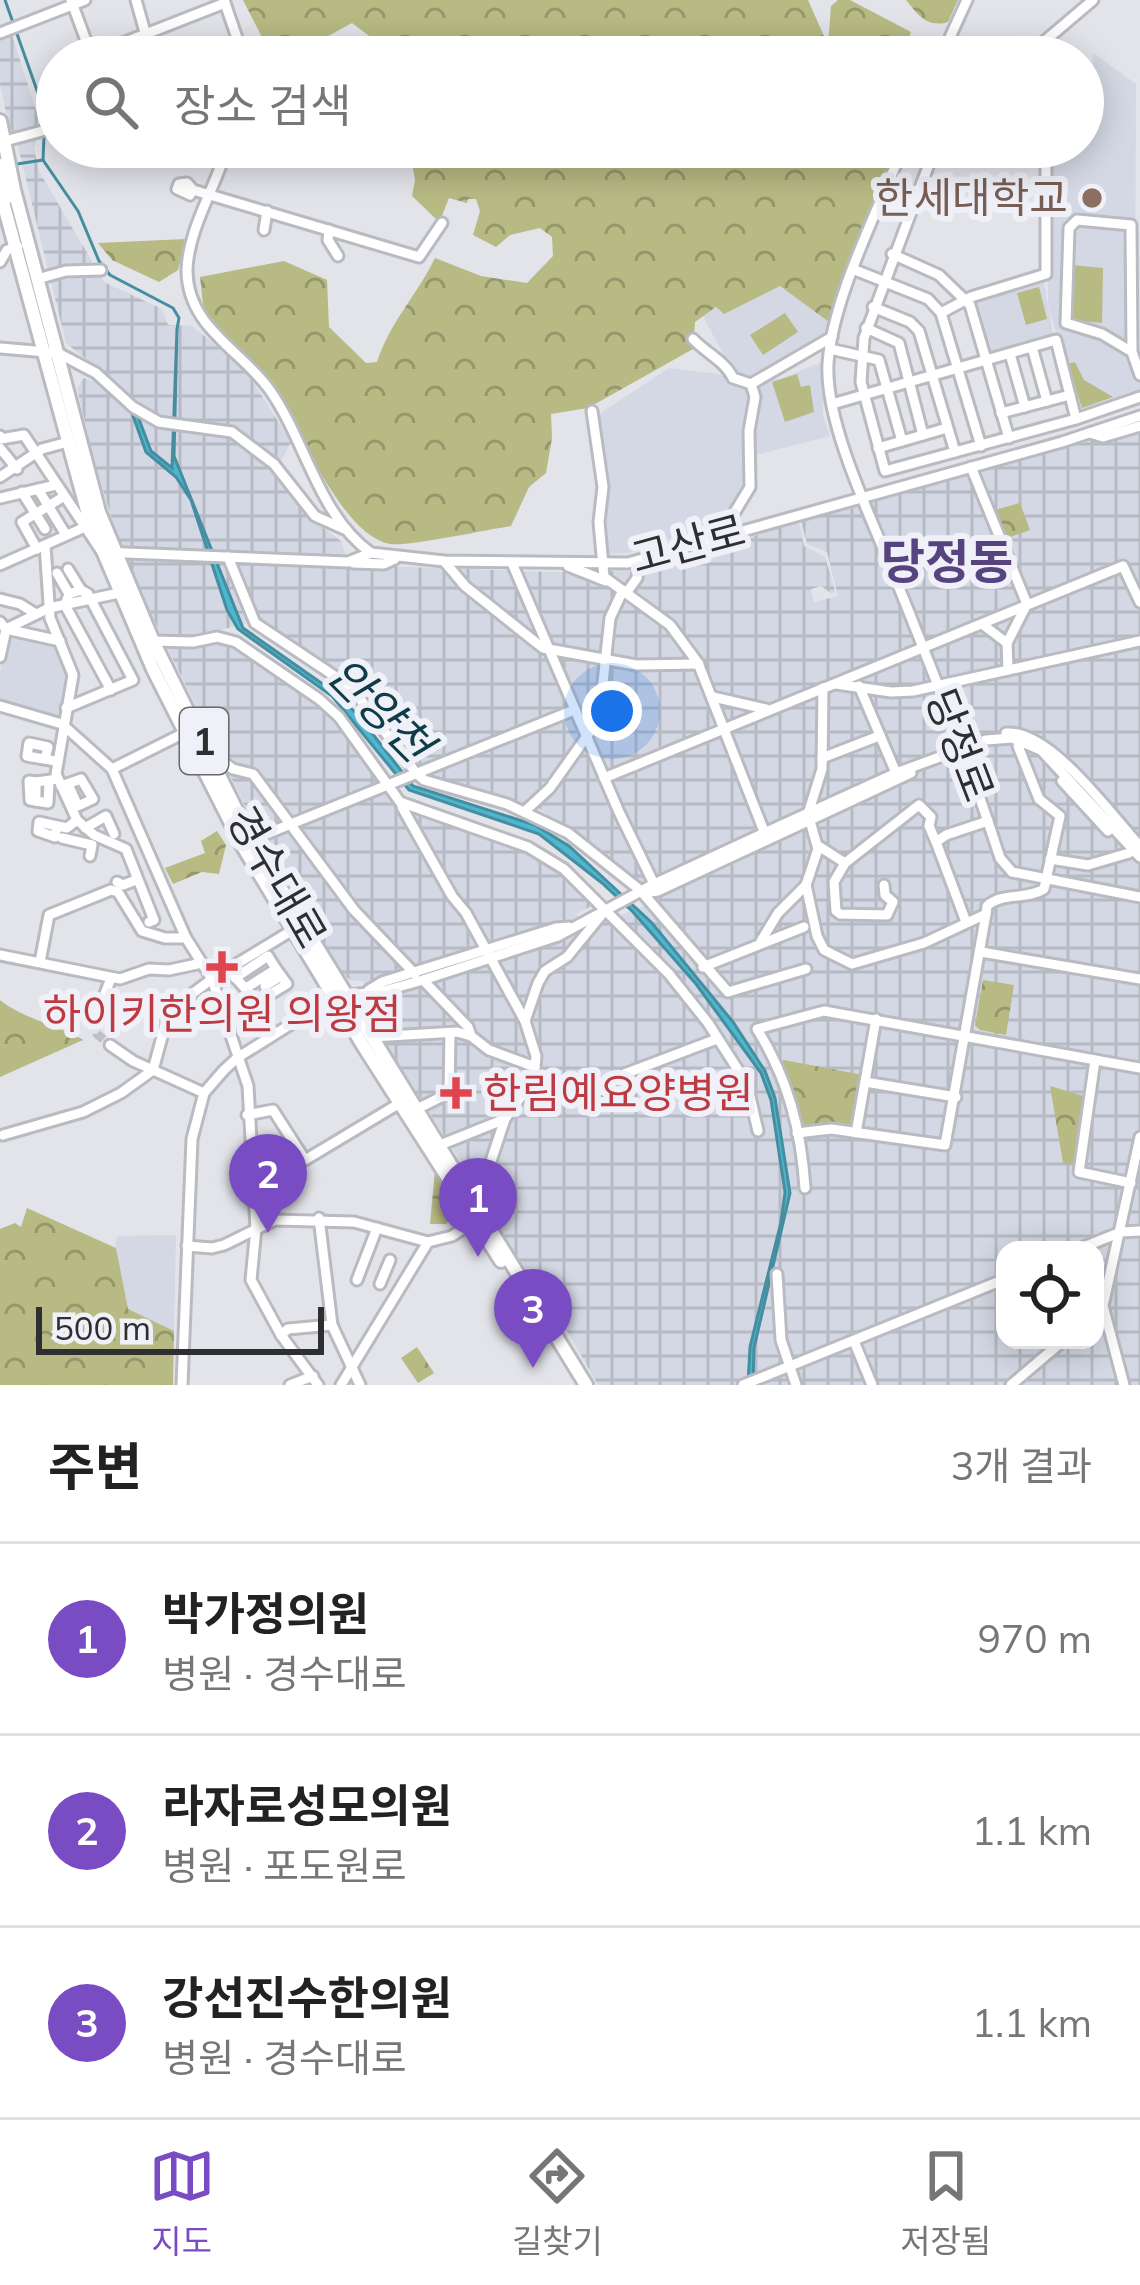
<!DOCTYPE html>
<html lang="ko">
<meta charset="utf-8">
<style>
:root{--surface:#fff;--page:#f6f6f6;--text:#222;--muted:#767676;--line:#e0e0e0;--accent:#794cc4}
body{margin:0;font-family:Mulish,"Noto Sans KR",sans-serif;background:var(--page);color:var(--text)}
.controls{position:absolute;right:36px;bottom:36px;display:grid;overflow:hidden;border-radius:24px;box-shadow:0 6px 30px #0003}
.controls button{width:108px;height:108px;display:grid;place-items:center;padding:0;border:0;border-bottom:3px solid var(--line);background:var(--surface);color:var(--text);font:60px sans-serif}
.scale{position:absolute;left:36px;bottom:30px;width:288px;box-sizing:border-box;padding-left:12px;border:6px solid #2e2f31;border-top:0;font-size:33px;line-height:42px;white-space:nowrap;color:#2e2f31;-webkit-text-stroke:9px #f0f1f8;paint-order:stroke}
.you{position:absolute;left:612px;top:711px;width:42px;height:42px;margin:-30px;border:9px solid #fff;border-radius:50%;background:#1a73e8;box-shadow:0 0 0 18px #1a73e833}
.badge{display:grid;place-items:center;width:78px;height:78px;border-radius:50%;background:var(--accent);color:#fff;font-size:39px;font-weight:700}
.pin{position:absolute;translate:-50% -99px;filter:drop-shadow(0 3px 6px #0008)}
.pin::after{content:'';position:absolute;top:63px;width:42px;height:36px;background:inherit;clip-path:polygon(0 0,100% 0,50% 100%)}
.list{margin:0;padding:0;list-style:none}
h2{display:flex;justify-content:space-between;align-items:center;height:156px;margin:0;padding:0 48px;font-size:51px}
h2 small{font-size:39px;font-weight:400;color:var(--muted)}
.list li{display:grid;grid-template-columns:78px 1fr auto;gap:36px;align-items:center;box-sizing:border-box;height:192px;padding:0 48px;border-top:3px solid var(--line)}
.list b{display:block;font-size:45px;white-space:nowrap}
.list p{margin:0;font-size:39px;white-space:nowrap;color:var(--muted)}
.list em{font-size:39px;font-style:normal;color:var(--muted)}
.icon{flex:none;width:66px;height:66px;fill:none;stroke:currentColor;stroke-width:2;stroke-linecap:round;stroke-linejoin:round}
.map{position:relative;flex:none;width:1140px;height:1385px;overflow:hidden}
.search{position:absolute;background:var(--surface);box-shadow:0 6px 30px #0003;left:36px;right:36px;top:36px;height:132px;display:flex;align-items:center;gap:30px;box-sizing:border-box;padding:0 42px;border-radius:66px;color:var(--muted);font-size:45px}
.sheet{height:732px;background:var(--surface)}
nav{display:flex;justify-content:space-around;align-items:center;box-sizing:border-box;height:168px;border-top:3px solid var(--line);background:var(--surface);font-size:33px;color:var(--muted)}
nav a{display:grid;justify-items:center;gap:6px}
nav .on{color:var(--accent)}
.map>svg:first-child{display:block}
.built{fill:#d4d8e4}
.industrial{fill:url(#industrial-grid);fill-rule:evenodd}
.grass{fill:#b7ba83}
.forest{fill:url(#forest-crowns)}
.water{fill:#4eb6cf;stroke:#448ea0;stroke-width:3}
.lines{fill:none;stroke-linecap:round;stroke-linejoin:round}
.stream{stroke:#448ea0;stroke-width:3}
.minor-tunnel{stroke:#bec0c5;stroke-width:9;stroke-dasharray:9 4.5;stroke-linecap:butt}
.minor-casing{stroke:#b9bbc1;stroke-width:15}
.major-casing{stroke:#b9bbc1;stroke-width:18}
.minor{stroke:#fff;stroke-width:9}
.major{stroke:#fff;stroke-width:12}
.education-dot{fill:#8d6e63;stroke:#f0f1f8;stroke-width:4.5}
.health-dot{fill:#e0444e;stroke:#f0f1f8;stroke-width:4.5}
.labels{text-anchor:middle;stroke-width:12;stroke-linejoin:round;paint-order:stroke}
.shield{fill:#f0f1f8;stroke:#68696d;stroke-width:3}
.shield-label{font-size:39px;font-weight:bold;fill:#2e2f31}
.education-label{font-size:42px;fill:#785e54;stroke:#f0f1f8;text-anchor:end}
.street-label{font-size:42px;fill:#2e2f31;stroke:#f0f1f8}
.health-label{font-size:42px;fill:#be3a42;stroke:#f0f1f8}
.water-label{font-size:45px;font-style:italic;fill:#0e3d48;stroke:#f0f1f8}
.quarter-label{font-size:48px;font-weight:bold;fill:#584381;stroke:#f0f1f8}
</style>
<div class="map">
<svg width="1140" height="1385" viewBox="0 0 1140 1385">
<defs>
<pattern id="industrial-grid" width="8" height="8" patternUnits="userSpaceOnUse" patternTransform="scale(3)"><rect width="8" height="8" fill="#d4d8e4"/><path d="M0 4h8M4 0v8" fill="none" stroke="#b6bac4"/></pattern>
<pattern id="forest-crowns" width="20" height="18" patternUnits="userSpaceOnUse" patternTransform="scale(3)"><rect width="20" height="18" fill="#b7ba83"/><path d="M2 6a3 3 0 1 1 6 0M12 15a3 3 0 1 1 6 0" fill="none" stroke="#95986c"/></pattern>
</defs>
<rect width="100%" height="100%" fill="#e2e4ea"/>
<g class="built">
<path d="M 1093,53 L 1136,84 L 1135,344 L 1140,358 L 1140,393 L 1081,414 L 1048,306 L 1048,147 L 1083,147 L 1083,96 L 1092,79 Z"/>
<path d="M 1044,283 L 1053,335 L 1050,341 L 989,355 L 973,303 Z"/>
<path d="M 780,286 L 829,322 L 825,339 L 750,381 L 734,375 L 703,316 L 717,307 Z"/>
<path d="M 824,361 L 823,415 L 830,436 L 756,455 L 753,421 L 760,398 L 753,385 L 774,374 L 778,380 Z"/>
<path d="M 669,368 L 727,375 L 751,392 L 741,492 L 725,522 L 628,553 L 607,554 L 603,530 L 609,471 L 595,417 Z"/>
<path d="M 7,632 L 58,646 L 69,672 L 58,715 L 0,702 L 0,673 Z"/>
<path d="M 176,1235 L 174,1331 L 128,1309 L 115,1248 L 117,1236 Z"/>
</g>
<g class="industrial">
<path d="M 12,35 L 39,120 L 34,149 L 39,171 L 104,282 L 162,309 L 168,325 L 192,326 L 245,369 L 291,442 L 280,463 L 270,456 L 310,518 L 341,541 L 349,565 L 555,572 L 632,571 L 608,618 L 594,715 L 564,764 L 524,806 L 437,779 L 413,766 L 365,700 L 258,620 L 195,637 L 161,635 L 120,545 L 95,465 L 77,388 L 84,378 L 91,381 L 96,367 L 66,343 L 15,134 L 9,127 L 0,84 L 0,40 Z"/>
<path d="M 1140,427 L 1140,1385 L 598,1385 L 561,1320 L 485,1210 L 506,1125 L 540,1065 L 531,1037 L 535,1002 L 548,973 L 567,965 L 601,923 L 659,900 L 535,805 L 571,772 L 602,719 L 611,619 L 639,579 L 642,568 L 724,551 L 724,545 L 799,522 L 804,546 L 825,557 L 835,590 L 832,594 L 821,586 L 811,589 L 814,602 L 838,596 L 827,552 L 807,544 L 801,521 ZM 1005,1250 L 1095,1250 L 1095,1340 L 1005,1340 Z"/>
<path d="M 217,639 L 231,643 L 336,719 L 397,804 L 519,845 L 564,872 L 595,904 L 577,914 L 582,933 L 546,967 L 523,1022 L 534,1061 L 532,1075 L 516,1098 L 478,1189 L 369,1017 L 368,1008 L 375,1002 L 363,981 L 351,981 L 341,972 L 291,899 L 166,645 L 199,645 Z"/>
</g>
<g class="grass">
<path d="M 1072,265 L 1103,268 L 1102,323 L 1070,320 Z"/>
<path d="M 1039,287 L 1047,319 L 1026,325 L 1017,293 Z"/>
<path d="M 785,313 L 798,332 L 763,355 L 750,335 Z"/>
<path d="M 1075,362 L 1084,380 L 1113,397 L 1082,408 L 1068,364 Z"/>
<path d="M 797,374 L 801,387 L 810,385 L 814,412 L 785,422 L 772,382 Z"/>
</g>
<g class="forest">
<path d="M 243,0 L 808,0 L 828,45 L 831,6 L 838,0 L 850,0 L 911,32 L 902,57 L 375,57 L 377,42 L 352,23 L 319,41 L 307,57 L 267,47 Z"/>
<path d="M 906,0 L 958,0 L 948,22 C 927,28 918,15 906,0 Z"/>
<path d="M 409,147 L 898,147 L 829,322 L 780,286 L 724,314 L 716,307 L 695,322 L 693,349 L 588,408 L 551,414 L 552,438 L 546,473 L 529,487 L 511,526 C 489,529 406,547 390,544 C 343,536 303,434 278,398 C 257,367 231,339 204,314 L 200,277 L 284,261 L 327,280 L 329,327 L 366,363 L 377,362 C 390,322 417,295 435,258 L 481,276 L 527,283 L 553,256 L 552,237 L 540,228 L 510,235 L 496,247 L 473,235 L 480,211 L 476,199 L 468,199 L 467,203 L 449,198 L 441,218 L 436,219 L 412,196 L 415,180 Z"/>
<path d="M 186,239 L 178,270 L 159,282 L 112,260 L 98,243 Z"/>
<path d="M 1020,503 L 1030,530 L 1005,539 L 995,510 Z"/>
<path d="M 217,831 L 226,845 L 219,874 L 202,872 L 173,884 L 165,868 L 205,853 L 201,841 Z"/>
<path d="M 983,980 L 1014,985 L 1006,1035 L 980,1030 L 975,1025 Z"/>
<path d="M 0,1000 C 23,1019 57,1024 83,1040 L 0,1077 Z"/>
<path d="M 784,1060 L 863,1075 L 856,1122 C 842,1130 818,1125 801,1128 L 795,1097 L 781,1062 Z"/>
<path d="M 1050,1086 L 1087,1097 L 1076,1165 L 1063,1163 Z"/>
<path d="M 435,1170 L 458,1213 L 446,1224 L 430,1224 Z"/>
<path d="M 27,1208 L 116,1248 L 128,1309 L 174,1331 L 173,1385 L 0,1385 L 0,1229 L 15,1223 L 21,1227 Z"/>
<path d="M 417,1347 L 434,1373 L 418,1383 L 401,1358 Z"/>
</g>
<path class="water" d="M 177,329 L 174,456 L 243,628 L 334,692 L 358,715 L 413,786 L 535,825 L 569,846 L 652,923 L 733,1022 L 765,1071 L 775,1098 L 790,1193 L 754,1348 L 753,1385 L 748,1385 L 750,1347 L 781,1222 L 785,1192 L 771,1100 L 761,1073 L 696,984 L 633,912 L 602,883 L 539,834 L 409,790 L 332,696 L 238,629 L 227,610 L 191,500 L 176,477 L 146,452 L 132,413 L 137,414 L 151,451 L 172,468 Z"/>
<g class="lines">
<g class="stream">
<path d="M 5,0 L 45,113 L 43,160 L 78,211 L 99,261 L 110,275 L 173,308 L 179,318 L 177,329"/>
<path d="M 17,164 L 43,160"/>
</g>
<path class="minor-tunnel" d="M 95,1020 L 97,1034 L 110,1045"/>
<g class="minor-casing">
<g id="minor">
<path d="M 71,0 L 92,57"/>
<path d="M 136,0 L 152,57"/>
<path d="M 224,0 L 238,41 L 238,57"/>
<path d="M 0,33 L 85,0"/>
<path d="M 92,55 L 225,3"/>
<path d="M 941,57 L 967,0"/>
<path d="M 1026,57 L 1093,0"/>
<path d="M 5,141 L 57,127"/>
<path d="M 227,147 C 216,187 188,229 187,270 C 187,327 241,350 269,389 C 306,441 318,515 371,553"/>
<path d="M 903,147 C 879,209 832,298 828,364 C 825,421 868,511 890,565 C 929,662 968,758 1000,858 L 1012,872 L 1140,897"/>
<path d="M 935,148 L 864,338 L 861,382 L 885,471 L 1076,419 L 1140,397"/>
<path d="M 899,157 L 938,147"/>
<path d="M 193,190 L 190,195 L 177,189 L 179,184 L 187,183 L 193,190 L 419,257 L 442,223"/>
<path d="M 264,230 L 267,211"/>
<path d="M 329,230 L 328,240 L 338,256"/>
<path d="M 892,254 L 939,275 L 970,305 L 1009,438"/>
<path d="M 0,262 L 7,250 L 18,247"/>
<path d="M 855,270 L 928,299 L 941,313 L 981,446"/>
<path d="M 37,279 L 66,271 L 101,270"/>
<path d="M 873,307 L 910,322 L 919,331 L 955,452"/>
<path d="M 941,313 L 971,297 L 1046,274 L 1046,147"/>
<path d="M 866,328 L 899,343 L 923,435"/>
<path d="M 693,339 C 706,353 725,361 733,378 L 751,384 L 755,397 L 749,431 L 750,487 L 730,520 L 731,533"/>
<path d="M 1032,347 L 1047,401"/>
<path d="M 0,348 L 58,353 L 96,373 L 133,407 L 159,422 L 232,432 L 274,464 L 315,516 L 344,529"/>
<path d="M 830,349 L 879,360 L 902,441"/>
<path d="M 1132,352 L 1102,334 L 1066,323 L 1069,228 L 1077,220 L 1131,225 L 1132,352 L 1140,375"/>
<path d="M 1010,354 L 1025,407"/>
<path d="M 751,384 L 832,337"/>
<path d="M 832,404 L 1056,340 L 1076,419"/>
<path d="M 592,411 L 603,487 L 599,522 L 604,577 L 670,625 L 698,663 L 767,839"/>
<path d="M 1001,413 L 1070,395"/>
<path d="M 1090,433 L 1103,437 L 1140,426"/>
<path d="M 0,436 L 1,439 L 24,435 L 102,552 L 348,562 L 371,553 L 444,561 L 628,563 L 1062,442 L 1140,416"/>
<path d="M 0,448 L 17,469"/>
<path d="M 878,448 L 947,428"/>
<path d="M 971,467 L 1027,604 L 1007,643 L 1008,670"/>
<path d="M 0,477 L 42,449 L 68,442"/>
<path d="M 38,489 L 66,535"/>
<path d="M 22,492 L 45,529"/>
<path d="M 0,498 L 56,485"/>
<path d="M 45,545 L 50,618 L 73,675 L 56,774 L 77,820 L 94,835 L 126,849 L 154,920 L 149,922"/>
<path d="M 37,549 L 22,522 L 63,497"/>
<path d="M 228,557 L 255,623 L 351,687 L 416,773 L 424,780 L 507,804 L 568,833 L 640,890 L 728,992 L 806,969"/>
<path d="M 444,561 L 465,586 L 543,648 L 636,665 L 699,664"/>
<path d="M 353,563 L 384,564 L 395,559"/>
<path d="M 512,563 L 619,812 L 654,884"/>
<path d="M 0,565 L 83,528"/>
<path d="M 568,566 L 606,581"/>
<path d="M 68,569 L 81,590"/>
<path d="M 57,573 L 69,594"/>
<path d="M 627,592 L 637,578 L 639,561"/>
<path d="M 0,599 L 20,604 L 36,614"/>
<path d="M 0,622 L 6,629 L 60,641"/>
<path d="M 982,624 L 1007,643"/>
<path d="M 153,641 L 193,642 L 217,637 L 236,642 L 319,699 L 339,717 L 400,802 L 528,847 L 564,869 L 669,974 L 708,1023 L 747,1084 L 758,1131"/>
<path d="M 0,657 L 6,629 L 49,608 L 119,593"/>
<path d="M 836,684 L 891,692 L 913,691 L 1140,641"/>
<path d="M 859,686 L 896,773"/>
<path d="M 713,697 L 766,709"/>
<path d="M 0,706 L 62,724 L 112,769 L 186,938 L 212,979 L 248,1086 L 256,1228 L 251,1280 L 281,1335 L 318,1385"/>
<path d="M 66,708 L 133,680 L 88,594 L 81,590 L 69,594 L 65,605 L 111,690"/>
<path d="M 1006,733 C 1051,730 1110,814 1140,846"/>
<path d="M 209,752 L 233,769 L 253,774 L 354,910 L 415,974"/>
<path d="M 822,758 L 879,736"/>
<path d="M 45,759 L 48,747 L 29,743 L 27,756 C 36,758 46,759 55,761"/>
<path d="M 112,769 L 186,732"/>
<path d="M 604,778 L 1123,566 L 1140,602"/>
<path d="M 1062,781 L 1108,831"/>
<path d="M 49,782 L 48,803 L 36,801 L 36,782 L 58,779"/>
<path d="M 61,786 L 81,779 L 93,799 L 78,806 L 68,784"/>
<path d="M 36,801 L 30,800 L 29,781 L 36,782"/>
<path d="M 402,807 L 452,896 L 466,913 L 525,1021"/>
<path d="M 524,812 L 550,788 L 599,719 L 610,618 L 623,590"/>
<path d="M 808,814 L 822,769 L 823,688"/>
<path d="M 810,821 L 818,849 L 806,885 L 817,936 L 824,950 L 852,964 L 924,943 L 986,914 L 987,906 C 1002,892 1027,900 1044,889 L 1060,816 L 1039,799 L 1018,746"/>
<path d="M 57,826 L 55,837 L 38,831 L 39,822 L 67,828 L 77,820"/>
<path d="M 85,828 L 106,816 L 114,834"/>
<path d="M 62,838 L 92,845 L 90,856"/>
<path d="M 251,840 L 574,710"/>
<path d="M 936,842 L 966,922"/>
<path d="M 817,845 L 845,863 L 834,882 L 836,911 L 840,914 L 887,915 L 893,902 L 885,895 L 884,885"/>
<path d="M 1050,859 L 1088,865 L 1129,853"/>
<path d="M 845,863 L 919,805 L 931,817 L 929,826 L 936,842 L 946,835 L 988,821"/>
<path d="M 117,882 L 123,885 L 136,880"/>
<path d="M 643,893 L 658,891 L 911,773"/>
<path d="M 761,941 L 778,913 L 806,885"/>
<path d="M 981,952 L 1140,979"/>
<path d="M 0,955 L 120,979 L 149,969 L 169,970 L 202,963"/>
<path d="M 40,962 L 49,915 L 111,890 L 118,892 L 142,931 L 165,938 L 186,938"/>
<path d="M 703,967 L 804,927"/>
<path d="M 229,970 L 257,1002 L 287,984 L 276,969 L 246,988"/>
<path d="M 235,978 L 268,956 L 276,969"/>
<path d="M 423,980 L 468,1027 L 471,1036"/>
<path d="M 265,986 L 281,976"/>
<path d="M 369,990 L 382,982 L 556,928 L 569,927"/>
<path d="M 95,1020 L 111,978"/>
<path d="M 372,1037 L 457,1032 L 471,1036 L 489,1050 L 535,1067"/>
<path d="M 110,1045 L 133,1061 L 204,1093"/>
<path d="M 1095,1060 L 1079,1172 L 1131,1183"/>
<path d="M 534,1075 L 583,1091 L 611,1090 L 611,1079 L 717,1039"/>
<path d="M 865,1082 L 956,1097"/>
<path d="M 417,1109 L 449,1093 L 450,1033"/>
<path d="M 247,1115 L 273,1110 L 305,1160 L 400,1103"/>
<path d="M 797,1133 L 831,1129 L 945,1145 L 986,914"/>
<path d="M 856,1133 L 876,1019"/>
<path d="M 3,1135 L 83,1112 L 121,1093 L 153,1070 L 169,1011 L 212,979 L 296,928"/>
<path d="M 440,1145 L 505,1119"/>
<path d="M 805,1188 C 801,1129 788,1079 757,1029 L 824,1011 L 1140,1068"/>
<path d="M 319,1218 L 332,1325 L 360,1385"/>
<path d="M 187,1246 L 212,1248 L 224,1245 L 275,1220 L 354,1222 L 428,1242 L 452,1236 L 470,1224 L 505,1119 L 534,1078 L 536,1056 L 525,1021 L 538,983 L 545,971 L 567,957 L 603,913"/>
<path d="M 1076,1250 L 1121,1232 L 1140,1231"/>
<path d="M 777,1274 L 781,1340 L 796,1385"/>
<path d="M 357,1280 L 377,1228"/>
<path d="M 380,1284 L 390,1260"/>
<path d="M 281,1335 L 288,1329 L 332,1325"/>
<path d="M 854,1341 L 872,1385"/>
<path d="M 182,1385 L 192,1139 L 204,1093 L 224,1070 L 237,1058 L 334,997 L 384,991 L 423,980 L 558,936 L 654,884 L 764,833 L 896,773 L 986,740 L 1012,738 L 1041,750 L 1140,857"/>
<path d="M 290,1385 L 313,1376"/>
<path d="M 341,1385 L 428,1242"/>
<path d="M 743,1385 L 1005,1279"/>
<path d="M 1011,1385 L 1064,1340"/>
<path d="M 1124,1385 L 1103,1306 L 1140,1137"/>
</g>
</g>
<g class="major-casing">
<g id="major">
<path d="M 0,121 L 14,190 L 99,512 L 153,641 L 251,840 L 586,1385"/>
<path d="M 0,165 L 8,197"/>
<path d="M 0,191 L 89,518 L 153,669 L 242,845 L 364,1047 L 501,1261"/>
</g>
</g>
<use href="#minor" class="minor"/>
<use href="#major" class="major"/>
</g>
<circle class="education-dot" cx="1092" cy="198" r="12"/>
<g class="health-dot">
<path d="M216 949h12v12h12v12h-12v12h-12v-12h-12v-12h12z"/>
<path d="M450 1075h12v12h12v12h-12v12h-12v-12h-12v-12h12z"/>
</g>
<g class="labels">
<rect class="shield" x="180" y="708" width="48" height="66" rx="9"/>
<g class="shield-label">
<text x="204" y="755">1</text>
</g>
<g class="education-label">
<text x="1068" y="213">한세대학교</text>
</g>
<g class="street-label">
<text transform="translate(688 544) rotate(-15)" y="15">고산로</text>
<text transform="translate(960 745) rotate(69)" y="15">당정로</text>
<text transform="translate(277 877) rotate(60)" y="15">경수대로</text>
</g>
<g class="health-label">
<text x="222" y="1029">하이키한의원 의왕점</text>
<text x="483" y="1108" text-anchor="start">한림예요양병원</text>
</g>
<g class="water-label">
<text transform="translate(380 709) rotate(45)" y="16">안양천</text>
</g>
<g class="quarter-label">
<text x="947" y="579">당정동</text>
</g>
</g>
</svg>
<div class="controls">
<button><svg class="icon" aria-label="locate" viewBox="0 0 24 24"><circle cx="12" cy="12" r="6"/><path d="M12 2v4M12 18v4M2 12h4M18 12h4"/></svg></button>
</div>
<div class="scale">500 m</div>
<div class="you"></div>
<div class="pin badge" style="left:478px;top:1257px">1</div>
<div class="pin badge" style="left:268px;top:1233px">2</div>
<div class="pin badge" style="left:533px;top:1368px">3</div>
<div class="search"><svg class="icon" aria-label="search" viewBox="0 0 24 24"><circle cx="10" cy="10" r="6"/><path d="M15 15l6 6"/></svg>장소 검색</div>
</div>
<section class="sheet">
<h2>주변<small>3개 결과</small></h2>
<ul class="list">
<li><span class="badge">1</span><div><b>박가정의원</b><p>병원 · 경수대로</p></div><em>970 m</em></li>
<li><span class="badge">2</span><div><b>라자로성모의원</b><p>병원 · 포도원로</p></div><em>1.1 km</em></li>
<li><span class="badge">3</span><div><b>강선진수한의원</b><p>병원 · 경수대로</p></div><em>1.1 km</em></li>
</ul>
</section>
<nav>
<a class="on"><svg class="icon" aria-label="map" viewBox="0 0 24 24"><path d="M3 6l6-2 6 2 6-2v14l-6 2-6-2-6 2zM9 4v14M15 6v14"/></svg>지도</a>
<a><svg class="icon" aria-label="directions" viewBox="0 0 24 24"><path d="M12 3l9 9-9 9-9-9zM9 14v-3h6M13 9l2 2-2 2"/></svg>길찾기</a>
<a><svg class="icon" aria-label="saved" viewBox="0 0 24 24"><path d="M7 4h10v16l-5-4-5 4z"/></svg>저장됨</a>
</nav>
